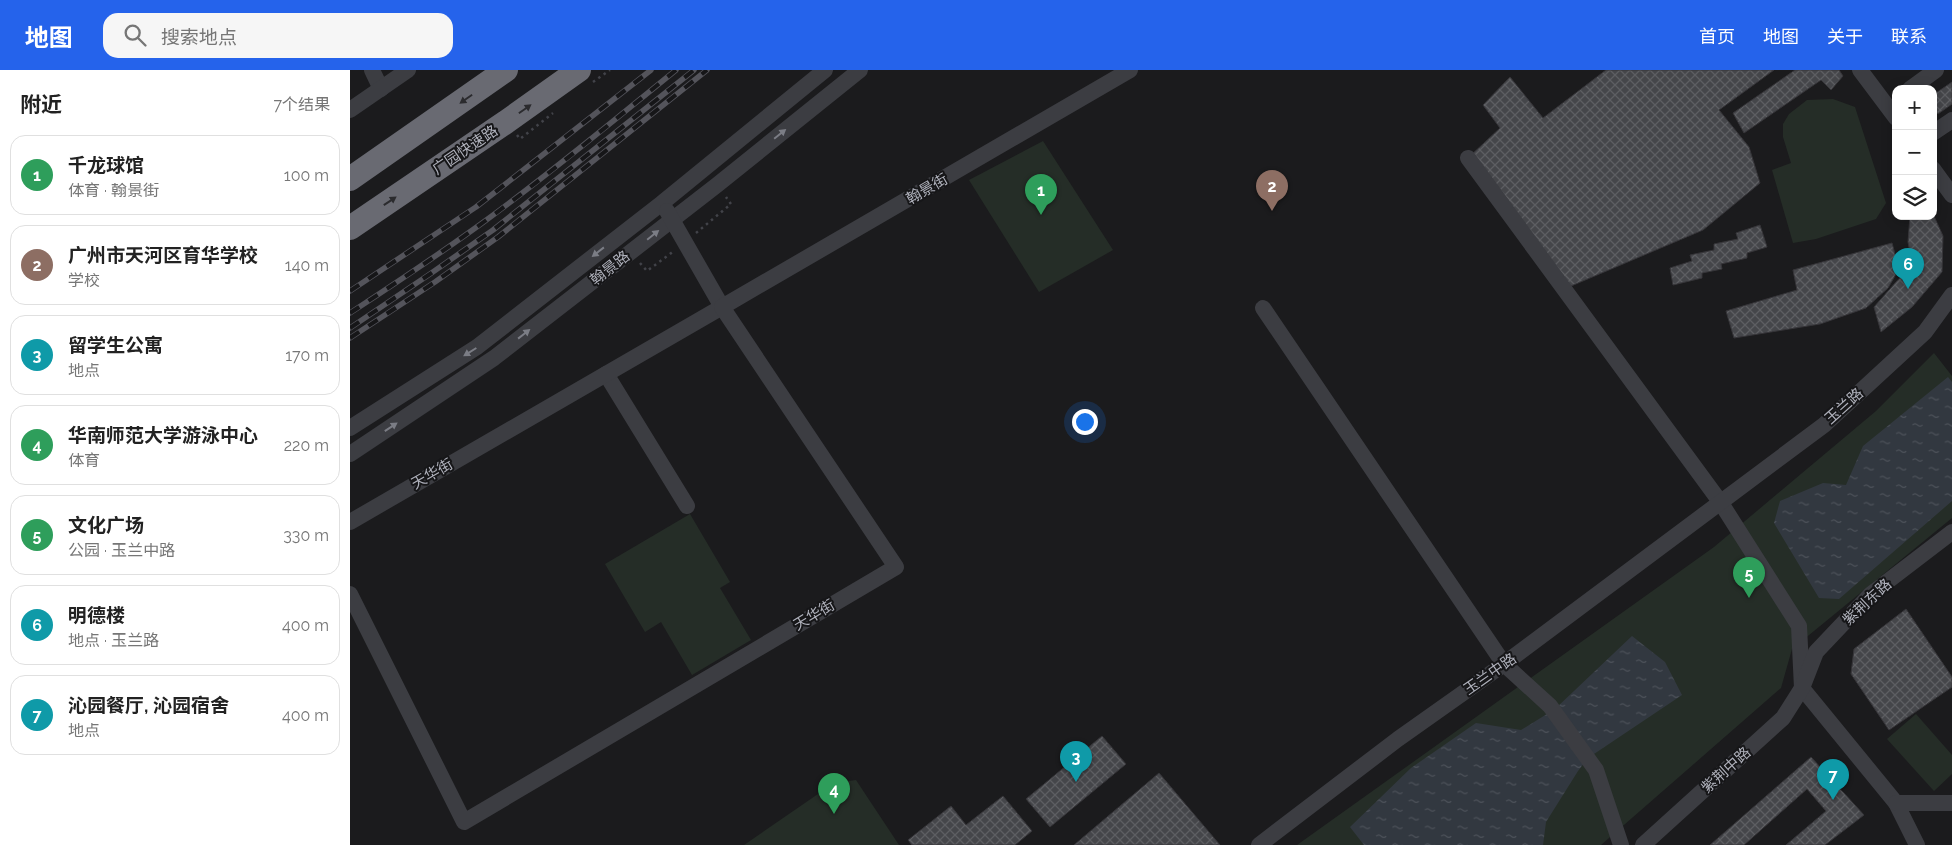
<!DOCTYPE html>
<html lang="zh">
<meta charset="utf-8">
<style>
:root{--surface:#fff;--page:#f6f6f6;--text:#222;--muted:#767676;--line:#e0e0e0;--accent:#2563eb}
body{margin:0;font-family:Raleway,"Noto Sans SC",sans-serif;background:var(--page);color:var(--text)}
.controls{position:absolute;right:15px;top:15px;display:grid;overflow:hidden;border-radius:10px;box-shadow:0 2px 12px #0003}
.controls button{width:45px;height:45px;display:grid;place-items:center;padding:0;border:0;border-bottom:1px solid var(--line);background:var(--surface);color:var(--text);font:25px sans-serif}
.you{position:absolute;left:734px;top:351px;width:18px;height:18px;margin:-12px;border:4px solid #fff;border-radius:50%;background:#1a73e8;box-shadow:0 0 0 8px #1a73e833}
.badge{display:grid;place-items:center;width:32px;height:32px;border-radius:50%;background:var(--accent);color:#fff;font-size:16px;font-weight:700}
.pin{position:absolute;translate:-50% -41px;filter:drop-shadow(0 1px 2px #0008)}
.pin::after{content:'';position:absolute;top:26px;width:18px;height:15px;background:inherit;clip-path:polygon(0 0,100% 0,50% 100%)}
.list{margin:0;padding:0;list-style:none}
h2{display:flex;justify-content:space-between;align-items:center;height:65px;margin:0;padding:0 20px;font-size:21px}
h2 small{font-size:16px;font-weight:400;color:var(--muted)}
.list li{display:grid;grid-template-columns:32px 1fr auto;gap:15px;align-items:center;box-sizing:border-box;height:80px;margin:0 10px 10px;padding:0 10px;border:1px solid var(--line);border-radius:15px}
.list b{display:block;font-size:19px;white-space:nowrap}
.list p{margin:0;font-size:16px;white-space:nowrap;color:var(--muted)}
.list em{font-size:16px;font-style:normal;color:var(--muted)}
.icon{flex:none;width:28px;height:28px;fill:none;stroke:currentColor;stroke-width:2;stroke-linecap:round;stroke-linejoin:round}
.map{position:relative;flex:none;width:1602px;height:775px;overflow:hidden}
header{display:flex;align-items:center;gap:30px;box-sizing:border-box;height:70px;padding:0 25px;background:var(--accent);color:#fff}
header strong{font-size:24px}
nav{display:flex;gap:28px;margin-inline-start:auto;font-size:18px}
.search{width:350px;height:45px;background:var(--page);display:flex;align-items:center;gap:12px;box-sizing:border-box;padding:0 18px;border-radius:15px;color:var(--muted);font-size:19px}
main{display:flex}
aside{flex:1;background:var(--surface)}
.map>svg:first-child{display:block}
.green{fill:#252d27}
.water{fill:url(#water-ripples)}
.building{fill:url(#building-cross-hatch);stroke:#363539}
.lines{fill:none;stroke-linecap:round;stroke-linejoin:round}
.path{stroke:#424349;stroke-width:2.5;stroke-dasharray:2.5 4;stroke-linecap:butt}
.minor{stroke:#3c3d42;stroke-width:16}
.highway{stroke:#696a72;stroke-width:24}
.rail-casing{stroke:#54545b;stroke-width:5.5}
.rail{stroke:#161618;stroke-width:4;stroke-dasharray:11;stroke-linecap:butt}
.oneway{fill:#2b2b2e}
.oneway2{fill:#7b7d85}
.labels{text-anchor:middle;stroke-width:4;stroke-linejoin:round;paint-order:stroke}
.street-label{font-size:15px;fill:#afb1bb;stroke:#161618}
</style>
<header>
<strong>地图</strong>
<div class="search"><svg class="icon" aria-label="search" viewBox="0 0 24 24"><circle cx="10" cy="10" r="6"/><path d="M15 15l6 6"/></svg>搜索地点</div>
<nav><a>首页</a><a>地图</a><a>关于</a><a>联系</a></nav>
</header>
<main>
<aside>
<h2>附近<small>7个结果</small></h2>
<ul class="list">
<li><span class="badge" style="background:#2e9e5b">1</span><div><b>千龙球馆</b><p>体育 · 翰景街</p></div><em>100 m</em></li>
<li><span class="badge" style="background:#8d6e63">2</span><div><b>广州市天河区育华学校</b><p>学校</p></div><em>140 m</em></li>
<li><span class="badge" style="background:#0f9aa8">3</span><div><b>留学生公寓</b><p>地点</p></div><em>170 m</em></li>
<li><span class="badge" style="background:#2e9e5b">4</span><div><b>华南师范大学游泳中心</b><p>体育</p></div><em>220 m</em></li>
<li><span class="badge" style="background:#2e9e5b">5</span><div><b>文化广场</b><p>公园 · 玉兰中路</p></div><em>330 m</em></li>
<li><span class="badge" style="background:#0f9aa8">6</span><div><b>明德楼</b><p>地点 · 玉兰路</p></div><em>400 m</em></li>
<li><span class="badge" style="background:#0f9aa8">7</span><div><b>沁园餐厅, 沁园宿舍</b><p>地点</p></div><em>400 m</em></li>
</ul>
</aside>
<div class="map">
<svg width="1602" height="775" viewBox="0 0 1602 775">
<defs>
<pattern id="water-ripples" width="26" height="14" patternUnits="userSpaceOnUse" patternTransform="scale(1.25)"><rect width="26" height="14" fill="#323840"/><path d="M2 4q2-2 4 0t4 0M15 11q2-2 4 0t4 0" fill="none" stroke="#4d525a"/></pattern>
<pattern id="building-cross-hatch" width="8" height="8" patternUnits="userSpaceOnUse" patternTransform="scale(1.25)"><rect width="8" height="8" fill="#45464a"/><path d="M0 0l8 8M0 8l8-8" fill="none" stroke="#5d5e62"/></pattern>
</defs>
<rect width="100%" height="100%" fill="#1b1b1d"/>
<g class="green">
<path d="M 1483,29 L 1505,37 L 1536,133 L 1526,149 L 1466,169 L 1443,173 L 1422,100 L 1441,93 L 1433,67 L 1433,54 L 1439,44 L 1457,30 Z"/>
<path d="M 693,71 L 763,180 L 689,222 L 619,110 Z"/>
<path d="M 1584,283 L 1602,306 L 1602,448 L 1442,579 L 1431,618 L 1251,775 L 947,775 L 1364,477 L 1526,341 Z"/>
<path d="M 340,444 L 380,512 L 370,518 L 401,570 L 342,605 L 311,552 L 295,562 L 255,494 Z"/>
<path d="M 1566,644 L 1602,685 L 1602,704 L 1584,721 L 1537,669 Z"/>
<path d="M 506,710 L 549,775 L 394,775 L 484,713 Z"/>
</g>
<g class="water">
<path d="M 1598,307 L 1602,312 L 1602,431 L 1489,529 L 1469,528 L 1424,453 L 1430,431 L 1473,413 L 1496,415 L 1513,376 Z"/>
<path d="M 1282,566 L 1315,592 L 1332,625 L 1238,688 L 1228,701 L 1196,752 L 1193,775 L 1014,775 L 1000,757 L 1061,698 L 1126,653 L 1171,660 L 1205,639 Z"/>
</g>
<g class="building">
<path d="M 1256,0 L 1424,0 L 1369,40 L 1399,77 L 1410,113 L 1353,160 L 1214,219 L 1118,88 L 1150,58 L 1133,35 L 1160,7 L 1193,48 Z"/>
<path d="M 1445,0 L 1489,0 L 1493,6 L 1481,20 L 1471,10 L 1394,63 L 1383,43 Z"/>
<path d="M 1602,12 L 1602,34 L 1588,44 L 1583,37 L 1586,33 L 1583,25 Z"/>
<path d="M 1583,144 L 1593,166 L 1592,202 L 1562,237 L 1531,262 L 1524,237 L 1562,194 L 1558,172 L 1560,146 L 1583,146 Z"/>
<path d="M 1410,155 L 1417,177 L 1397,183 L 1397,188 L 1371,194 L 1372,199 L 1352,203 L 1352,208 L 1323,215 L 1320,198 L 1342,191 L 1340,185 L 1364,180 L 1364,174 L 1388,169 L 1386,163 Z"/>
<path d="M 1542,173 L 1549,199 L 1538,218 L 1516,238 L 1470,254 L 1384,268 L 1376,241 L 1447,220 L 1443,200 Z"/>
<path d="M 1556,539 L 1602,607 L 1602,617 L 1539,660 L 1501,604 L 1504,579 Z"/>
<path d="M 752,666 L 776,694 L 700,757 L 676,729 Z"/>
<path d="M 1461,687 L 1514,745 L 1475,775 L 1436,775 L 1476,741 L 1457,719 L 1394,775 L 1360,775 Z"/>
<path d="M 809,703 L 870,775 L 724,775 Z"/>
<path d="M 653,726 L 682,761 L 665,775 L 562,775 L 558,770 L 601,736 L 616,755 Z"/>
</g>
<g class="lines">
<g class="path">
<path d="M 243,12 L 260,0"/>
<path d="M 167,65 L 170,69 L 203,43"/>
<path d="M 346,163 L 381,134 L 376,127"/>
<path d="M 290,193 L 297,201 L 324,181"/>
</g>
<g class="minor">
<path d="M 22,0 L 31,19"/>
<path d="M 1510,0 L 1546,48"/>
<path d="M 1560,19 L 1586,0"/>
<path d="M 0,40 L 58,0"/>
<path d="M 1583,63 L 1602,50"/>
<path d="M 1118,88 L 1371,433 L 1449,556 L 1452,618 L 1546,733 L 1567,775"/>
<path d="M 1583,99 L 1602,125"/>
<path d="M 913,238 L 1154,594 L 1200,636 L 1246,700 L 1271,775"/>
<path d="M 256,304 L 337,436"/>
<path d="M 0,358 L 127,277 L 312,133 L 475,0"/>
<path d="M 0,384 L 144,288 L 367,115 L 510,0"/>
<path d="M 0,452 L 372,237 L 317,141"/>
<path d="M 0,524 L 114,752 L 546,497 L 372,237 L 780,0"/>
<path d="M 1546,733 L 1602,733"/>
<path d="M 909,775 L 1048,669 L 1154,594 L 1474,355 L 1575,262 L 1602,225"/>
<path d="M 1293,775 L 1433,648 L 1452,618 L 1466,582 L 1521,524 L 1602,462"/>
</g>
<g class="highway">
<path d="M 0,109 L 156,0"/>
<path d="M 0,158 L 156,52 L 229,0"/>
</g>
<g class="rail-casing">
<g id="rail">
<path d="M 0,221 L 126,137 L 301,0"/>
<path d="M 0,243 C 46,213 91,183 135,151 C 201,103 263,51 326,0"/>
<path d="M 0,258 L 80,204 L 143,160 L 344,0"/>
<path d="M 0,268 L 85,212 L 148,167 L 357,0"/>
</g>
</g>
<use href="#rail" class="rail"/>
</g>
<defs><path id="oneway-solid" d="M-6-.8H1V-3.2L6.5 0L1 3.2V.8H-6Z" transform="scale(1.25)"/></defs>
<g class="oneway">
<use href="#oneway-solid" transform="translate(116 29) rotate(145)"/>
<use href="#oneway-solid" transform="translate(175 39) rotate(-35)"/>
<use href="#oneway-solid" transform="translate(40 131) rotate(-34)"/>
</g>
<g class="oneway2">
<use href="#oneway-solid" transform="translate(430 64) rotate(-39)"/>
<use href="#oneway-solid" transform="translate(303 165) rotate(-39)"/>
<use href="#oneway-solid" transform="translate(248 182) rotate(142)"/>
<use href="#oneway-solid" transform="translate(174 264) rotate(-38)"/>
<use href="#oneway-solid" transform="translate(120 282) rotate(148)"/>
<use href="#oneway-solid" transform="translate(41 357) rotate(-34)"/>
</g>
<g class="labels">
<g class="street-label">
<text transform="translate(115 80) rotate(-34)" y="5">广园快速路</text>
<text transform="translate(577 119) rotate(-30)" y="5">翰景街</text>
<text transform="translate(260 198) rotate(-38)" y="5">翰景路</text>
<text transform="translate(1494 336) rotate(-42)" y="5">玉兰路</text>
<text transform="translate(82 404) rotate(-30)" y="5">天华街</text>
<text transform="translate(1517 532) rotate(-43)" y="5">紫荆东路</text>
<text transform="translate(464 545) rotate(-31)" y="5">天华街</text>
<text transform="translate(1140 604) rotate(-35)" y="5">玉兰中路</text>
<text transform="translate(1376 700) rotate(-42)" y="5">紫荆中路</text>
</g>
</g>
</svg>
<div class="controls">
<button>+</button>
<button>−</button>
<button><svg class="icon" aria-label="layers" viewBox="0 0 24 24"><path d="M12 4l9 5-9 5-9-5zM3 14l9 5 9-5"/></svg></button>
</div>
<div class="you"></div>
<div class="pin badge" style="left:691px;top:145px;background:#2e9e5b">1</div>
<div class="pin badge" style="left:922px;top:141px;background:#8d6e63">2</div>
<div class="pin badge" style="left:726px;top:712px;background:#0f9aa8">3</div>
<div class="pin badge" style="left:484px;top:744px;background:#2e9e5b">4</div>
<div class="pin badge" style="left:1399px;top:528px;background:#2e9e5b">5</div>
<div class="pin badge" style="left:1558px;top:219px;background:#0f9aa8">6</div>
<div class="pin badge" style="left:1483px;top:730px;background:#0f9aa8">7</div>
</div>
</main>
